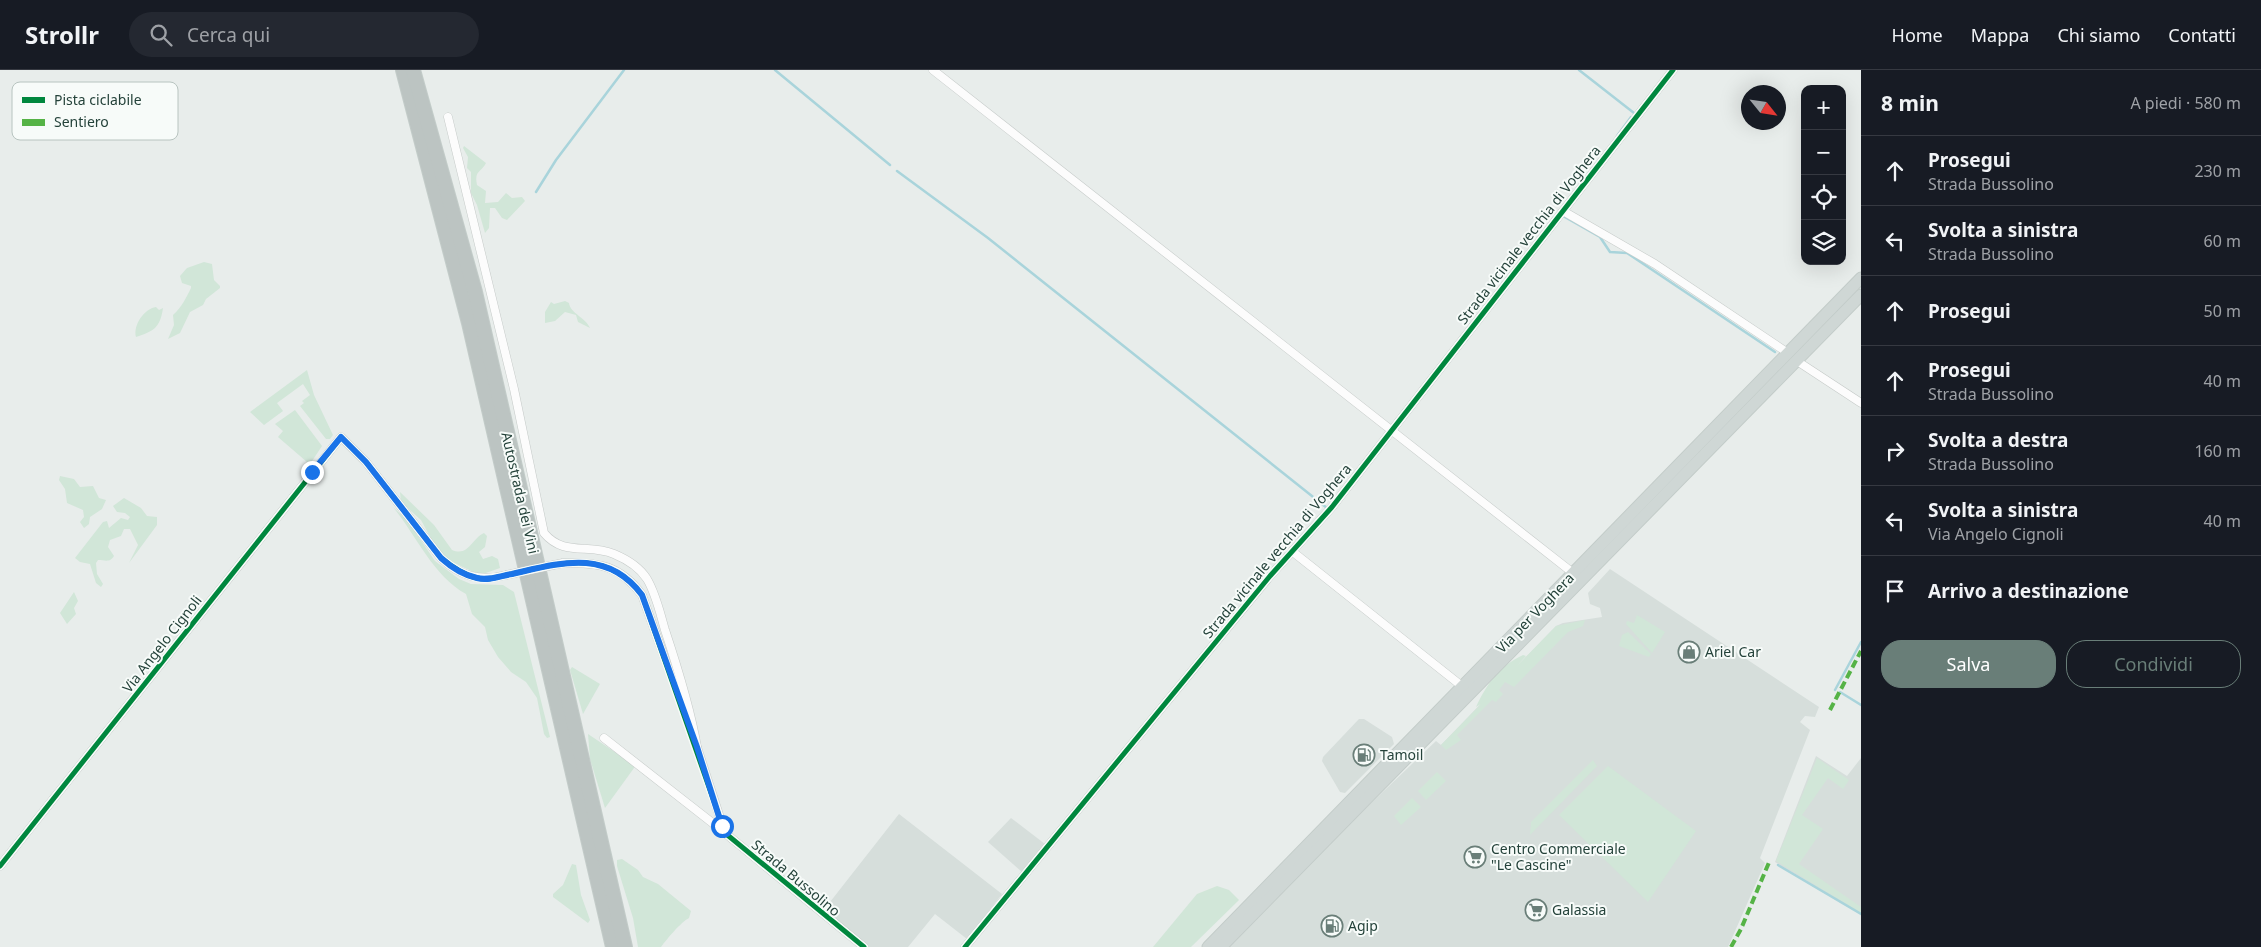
<!DOCTYPE html>
<html lang="it">
<meta charset="utf-8">
<style>
:root{--surface:#171b24;--page:#242831;--text:#f1f3f6;--muted:#9ea1a6;--line:#363941;--accent:#697e78}
body{margin:0;font-family:"Noto Sans",sans-serif;background:var(--page);color:var(--text)}
.controls{position:absolute;right:15px;top:15px;display:grid;overflow:hidden;border-radius:10px;box-shadow:0 5px 20px #0002}
.controls button{width:45px;height:45px;display:grid;place-items:center;padding:0;border:0;border-bottom:1px solid var(--line);background:var(--surface);color:var(--text);font:25px sans-serif}
.compass{position:absolute;left:1741px;top:15px;width:45px;height:45px;border-radius:50%;background:var(--surface);box-shadow:0 5px 20px #0002;rotate:120deg}
.stop{position:absolute;width:15px;height:15px;margin:-11px;border:4px solid #1a73e8;border-radius:50%;background:#fff}
.stop.end{background:#1a73e8;border-color:#fff;box-shadow:0 1px 5px #0008}
.list{margin:0;padding:0;list-style:none}
h2{display:flex;justify-content:space-between;align-items:center;height:65px;margin:0;padding:0 20px;font-size:21px}
h2 small{font-size:16px;font-weight:400;color:var(--muted)}
.list li{display:grid;grid-template-columns:32px 1fr auto;gap:15px;align-items:center;box-sizing:border-box;height:70px;padding:0 20px;border-top:1px solid var(--line)}
.list b{display:block;font-size:19px;white-space:nowrap}
.list p{margin:0;font-size:16px;white-space:nowrap;color:var(--muted)}
.list em{font-size:16px;font-style:normal;color:var(--muted)}
.actions{display:flex;gap:10px;padding:15px 20px}
.actions a{flex:1;padding:11px 0;border:1px solid var(--accent);border-radius:20px;text-align:center;font-size:18px;color:var(--accent)}
.actions .main{background:var(--accent);color:#fff}
.icon{flex:none;width:28px;height:28px;fill:none;stroke:currentColor;stroke-width:2;stroke-linecap:round;stroke-linejoin:round}
.map{position:relative;flex:none;width:1861px;height:877px;overflow:hidden}
header{display:flex;align-items:center;gap:30px;box-sizing:border-box;height:70px;padding:0 25px;background:var(--surface);border-bottom:1px solid var(--line)}
header strong{font-size:24px}
nav{display:flex;gap:28px;margin-inline-start:auto;font-size:18px}
.search{width:350px;height:45px;background:var(--page);display:flex;align-items:center;gap:12px;box-sizing:border-box;padding:0 18px;border-radius:28px;color:var(--muted);font-size:19px}
main{display:flex}
aside{flex:1;background:var(--surface)}
.map>svg:first-child{display:block}
.built{fill:#d6dedb}
.green{fill:#d1e6d8}
.lines{fill:none;stroke-linecap:round;stroke-linejoin:round}
.stream{stroke:#a9d4db;stroke-width:2.5}
.minor-casing{stroke:#c5cac8;stroke-width:9}
.primary-casing{stroke:#c3ccc9;stroke-width:13}
.motorway-casing{stroke:#c3ccc9;stroke-width:16}
.minor{stroke:#fcfcfc;stroke-width:8}
.primary{stroke:#cfd7d5;stroke-width:11}
.motorway{stroke:#bcc4c2;stroke-width:14}
.minor-bridge-casing{stroke:#c5cac8;stroke-width:9;stroke-linecap:butt}
.minor-bridge{stroke:#fcfcfc;stroke-width:8}
.quiet{stroke:#55b346;stroke-width:4;stroke-dasharray:8 4;stroke-linecap:butt}
.cycleway-casing{stroke:#f7fbf9;stroke-width:8}
.cycleway{stroke:#00873e;stroke-width:5}
.route{stroke:#1a73e8;stroke-width:6}
.labels{text-anchor:middle;stroke-width:4;stroke-linejoin:round;paint-order:stroke}
.street-label{font-size:14px;fill:#24423a;stroke:#f7fbf9}
.poi-label{font-size:14px;fill:#24423a;stroke:#f7fbf9;text-anchor:start}
.key{fill:#f7fbf9;stroke:#b8c4c0;stroke-width:1}
.key-label{font-size:14px;fill:#24423a}
</style>
<header>
<strong>Strollr</strong>
<div class="search"><svg class="icon" aria-label="search" viewBox="0 0 24 24"><circle cx="10" cy="10" r="6"/><path d="M15 15l6 6"/></svg>Cerca qui</div>
<nav><a>Home</a><a>Mappa</a><a>Chi siamo</a><a>Contatti</a></nav>
</header>
<main>
<div class="map">
<svg width="1861" height="877" viewBox="0 0 1861 877">
<rect width="100%" height="100%" fill="#e8edeb"/>
<g class="built">
<path d="M 1610,499 L 1819,637 L 1815,647 L 1805,646 L 1800,652 L 1810,660 L 1760,788 L 1765,793 L 1728,877 L 1221,877 L 1436,671 L 1441,675 L 1556,556 L 1563,553 L 1602,547 L 1600,538 L 1590,534 L 1588,523 Z"/>
<path d="M 1359,649 L 1364,649 L 1392,667 L 1394,674 L 1345,723 L 1340,722 L 1322,691 L 1323,687 Z"/>
<path d="M 1816,686 L 1847,706 L 1861,688 L 1861,843 L 1775,792 Z"/>
<path d="M 899,744 L 1002,824 L 967,869 L 935,844 L 908,877 L 868,877 L 823,841 Z"/>
<path d="M 1011,748 L 1045,774 L 1022,802 L 988,772 Z"/>
</g>
<g class="green">
<path d="M 464,76 L 486,93 C 481,103 474,100 477,115 L 486,121 L 485,133 L 498,132 L 506,123 L 512,128 L 522,127 L 525,131 L 507,150 L 502,148 L 495,138 L 490,138 L 489,158 L 485,163 L 477,135 L 471,123 L 471,102 L 467,98 L 468,87 L 463,78 Z"/>
<path d="M 204,192 L 212,194 L 214,210 L 220,216 L 220,218 L 206,229 L 203,235 L 190,242 L 180,263 L 168,269 L 174,255 L 173,245 C 182,237 186,228 191,218 L 191,216 L 182,213 L 180,206 L 187,198 Z"/>
<path d="M 565,231 L 569,233 C 570,243 586,248 590,258 L 578,252 L 576,245 L 565,242 L 555,251 L 545,253 L 545,242 L 551,232 L 554,234 Z"/>
<path d="M 156,237 L 159,240 L 163,238 C 160,259 153,261 136,267 C 133,255 144,239 156,237 Z"/>
<path d="M 307,300 L 314,325 L 333,365 L 330,369 L 326,369 L 300,336 L 304,333 L 302,331 L 310,325 L 303,314 L 277,333 L 283,341 L 264,355 L 250,342 Z"/>
<path d="M 295,340 L 322,376 L 312,391 L 307,392 L 278,367 L 283,361 L 275,354 Z"/>
<path d="M 60,406 L 74,409 L 80,417 L 93,416 L 99,428 L 106,430 L 102,439 L 90,447 L 89,454 L 84,458 L 80,452 L 84,447 L 83,440 L 67,433 L 65,419 L 59,410 Z"/>
<path d="M 400,422 L 434,455 L 452,480 C 469,487 472,468 484,463 L 487,466 L 485,477 L 479,482 L 483,489 L 492,486 L 498,489 L 500,498 L 480,505 L 450,491 L 436,478 L 421,450 L 401,432 Z"/>
<path d="M 124,428 L 141,438 L 147,446 L 157,447 L 157,455 L 129,493 L 138,475 L 130,459 L 124,459 L 121,466 L 110,470 L 108,477 L 114,486 C 110,493 105,490 98,490 L 96,493 L 97,504 L 103,514 L 101,517 L 96,513 L 90,494 L 80,492 L 75,488 L 103,452 L 107,451 L 109,458 L 121,448 L 128,450 L 130,447 L 125,443 L 117,442 L 113,436 Z"/>
<path d="M 393,437 L 407,450 L 435,491 L 459,509 L 471,514 L 503,515 L 514,522 L 550,667 L 547,668 L 544,664 L 537,628 L 526,612 L 511,602 L 498,587 L 488,570 L 485,557 L 472,544 L 466,524 C 433,506 416,465 393,437 Z"/>
<path d="M 74,522 L 78,531 L 74,538 L 76,544 L 67,554 L 60,543 Z"/>
<path d="M 1637,545 L 1665,562 L 1652,583 L 1626,554 L 1627,551 L 1634,553 Z"/>
<path d="M 1585,550 L 1583,556 L 1568,562 L 1514,617 L 1505,612 L 1499,620 L 1503,624 L 1496,632 L 1492,630 L 1457,665 L 1461,670 L 1446,680 L 1441,675 L 1481,634 L 1476,637 C 1487,614 1499,596 1523,585 L 1526,586 L 1517,596 L 1556,556 Z"/>
<path d="M 1628,562 L 1651,584 L 1649,587 L 1619,576 L 1622,565 Z"/>
<path d="M 572,597 L 600,614 L 583,644 L 570,600 Z"/>
<path d="M 588,664 L 634,695 L 634,698 L 605,738 L 590,689 Z"/>
<path d="M 1817,688 L 1849,710 L 1843,719 L 1828,708 L 1802,745 L 1823,759 L 1799,794 L 1861,837 L 1861,843 L 1776,791 Z"/>
<path d="M 1593,690 L 1597,696 L 1530,765 L 1531,752 Z"/>
<path d="M 1608,696 L 1696,761 L 1648,832 L 1559,745 Z"/>
<path d="M 1437,702 L 1446,711 L 1426,730 L 1418,721 Z"/>
<path d="M 1412,728 L 1421,737 L 1401,755 L 1394,746 Z"/>
<path d="M 622,789 L 638,800 L 643,807 L 658,814 L 691,841 L 689,848 C 681,852 667,869 661,877 L 638,877 L 633,848 L 617,796 L 617,790 Z"/>
<path d="M 572,794 L 576,795 L 581,825 L 590,850 L 588,853 L 553,827 L 553,824 L 563,815 Z"/>
<path d="M 1217,816 L 1229,820 L 1239,830 L 1191,877 L 1153,877 L 1197,824 Z"/>
</g>
<g class="lines">
<g class="stream">
<path d="M 775,0 L 890,95"/>
<path d="M 1579,0 L 1634,43"/>
<path d="M 1617,66 L 1631,47"/>
<path d="M 897,101 L 988,168 L 1327,438"/>
<path d="M 536,122 L 556,90 L 624,0"/>
<path d="M 1563,146 L 1600,167 L 1610,182 L 1627,183 L 1775,282"/>
<path d="M 1835,620 L 1861,572"/>
<path d="M 1840,622 L 1861,635"/>
<path d="M 1778,795 L 1861,844"/>
</g>
<g class="minor-casing">
<g id="minor">
<path d="M 933,0 L 1573,503"/>
<path d="M 448,47 L 514,319 L 544,463 C 564,487 588,473 614,484 C 626,489 640,498 647,509 C 656,524 660,543 665,560 C 678,599 690,637 697,677"/>
<path d="M 1563,141 L 1655,194 L 1788,283"/>
<path d="M 1797,291 L 1861,333"/>
<path d="M 1293,482 L 1463,617"/>
<path d="M 563,493 C 599,493 619,494 642,525 L 690,659"/>
<path d="M 604,668 L 724,762"/>
<path d="M 696,674 L 725,763 L 864,877"/>
<path d="M 0,796 L 341,367 L 366,392 L 441,488 C 460,506 480,512 506,505"/>
<path d="M 965,877 L 1270,506 L 1332,437 L 1673,0"/>
</g>
</g>
<g class="primary-casing">
<g id="primary">
<path d="M 1208,877 L 1861,208"/>
<path d="M 1221,877 L 1861,225"/>
</g>
</g>
<g class="motorway-casing">
<g id="motorway">
<path d="M 403,0 L 469,253 L 613,877"/>
<path d="M 413,0 L 475,222 L 625,877"/>
</g>
</g>
<use href="#minor" class="minor"/>
<use href="#primary" class="primary"/>
<use href="#motorway" class="motorway"/>
<g class="minor-bridge-casing">
<path id="minor-bridge" d="M 506,505 L 563,493"/>
</g>
<use href="#minor-bridge" class="minor-bridge"/>
<g class="quiet">
<path d="M 1830,640 L 1861,581"/>
<path d="M 1731,877 L 1741,859 L 1770,790"/>
</g>
<g class="cycleway-casing">
<g id="cycleway">
<path d="M 0,796 L 341,367 L 366,392 L 441,488 C 452,497 463,505 477,508 C 489,511 500,506 512,504 C 560,493 607,478 642,525 L 725,763 L 864,877"/>
<path d="M 965,877 L 1270,506 L 1332,437 L 1673,0"/>
</g>
</g>
<use href="#cycleway" class="cycleway"/>
</g>
<g class="lines">
<path class="route" d="M 312,402 L 341,367 L 366,392 L 441,488 C 452,498 463,505 477,508 C 489,511 500,506 512,504 C 560,493 607,478 642,525 L 697,677 L 722,756"/>
</g>
<defs>
<g id="shop-ring" transform="scale(1.125)"><circle r="9.5" fill="#f7fbf9" stroke="#697e78" stroke-width="1.5"/><path d="M-5-2.5h2.3a2.7 3.5 0 0 1 5.4 0H5L5.5 6h-11ZM-1.5-2.5h3a1.5 2.3 0 0 0-3 0Z" fill="#697e78"/></g>
<g id="fuel-ring" transform="scale(1.125)"><circle r="9.5" fill="#f7fbf9" stroke="#697e78" stroke-width="1.5"/><path d="M-5.5-6h7V0h2V4h1.3V-2.5L3-4.5l.8-.8L6-3V5H2.5V1h-1V6h-7ZM-4.2-4.7v3.2H.2V-4.7Z" fill="#697e78"/></g>
<g id="supermarket-ring" transform="scale(1.125)"><circle r="9.5" fill="#f7fbf9" stroke="#697e78" stroke-width="1.5"/><path d="M-6-5.5h2.5l.6 2H6L4.5 2H-2.5L-4.4-4H-6ZM-1.5 3.2a1.3 1.3 0 1 0 .1 0ZM3 3.2a1.3 1.3 0 1 0 .1 0Z" fill="#697e78"/></g>
</defs>
<g fill-rule="evenodd">
<use href="#shop-ring" x="1689" y="582"/>
<use href="#fuel-ring" x="1364" y="685"/>
<use href="#supermarket-ring" x="1475" y="787"/>
<use href="#supermarket-ring" x="1536" y="840"/>
<use href="#fuel-ring" x="1332" y="856"/>
</g>
<g class="labels">
<g class="street-label">
<text transform="translate(1529 165) rotate(-52)" y="5">Strada vicinale vecchia di Voghera</text>
<text transform="translate(520 423) rotate(77)" y="5">Autostrada dei Vini</text>
<text transform="translate(1277 481) rotate(-50)" y="5">Strada vicinale vecchia di Voghera</text>
<text transform="translate(1535 543) rotate(-46)" y="5">Via per Voghera</text>
<text transform="translate(162 574) rotate(-52)" y="5">Via Angelo Cignoli</text>
<text transform="translate(796 808) rotate(40)" y="5">Strada Bussolino</text>
</g>
<g class="poi-label">
<text x="1705" y="587">Ariel Car</text>
<text x="1380" y="690">Tamoil</text>
<text x="1491" y="784">Centro Commerciale<tspan x="1491" dy="16">"Le Cascine"</tspan></text>
<text x="1552" y="845">Galassia</text>
<text x="1348" y="861">Agip</text>
</g>
</g>
<rect x="12" y="12" width="166" height="58" rx="8" class="key"/>
<rect x="22" y="27" width="23" height="6" fill="#00873e"/>
<rect x="22" y="49" width="23" height="7" fill="#55b346"/>
<g class="key-label">
<text x="54" y="35">Pista ciclabile</text>
<text x="54" y="57">Sentiero</text>
</g>
</svg>
<div class="controls">
<button>+</button>
<button>−</button>
<button><svg class="icon" aria-label="locate" viewBox="0 0 24 24"><circle cx="12" cy="12" r="6"/><path d="M12 2v4M12 18v4M2 12h4M18 12h4"/></svg></button>
<button><svg class="icon" aria-label="layers" viewBox="0 0 24 24"><path d="M12 4l9 5-9 5-9-5zM3 14l9 5 9-5"/></svg></button>
</div>
<svg class="compass" viewBox="-18 -18 36 36"><path d="M0-13l5 13h-10z" fill="#e53935"/><path d="M0 13l5-13h-10z" fill="#9ea1a6"/></svg>
<div class="stop" style="left:722px;top:756px"></div>
<div class="stop end" style="left:312px;top:402px"></div>
</div>
<aside>
<h2>8 min<small>A piedi · 580 m</small></h2>
<ul class="list">
<li><svg class="icon" aria-label="ahead" viewBox="0 0 24 24"><path d="M12 20V5M6 11l6-6 6 6"/></svg><div><b>Prosegui</b><p>Strada Bussolino</p></div><em>230 m</em></li>
<li><svg class="icon" aria-label="left" viewBox="0 0 24 24"><path d="M17 20v-9H6M10 6l-5 5 5 5"/></svg><div><b>Svolta a sinistra</b><p>Strada Bussolino</p></div><em>60 m</em></li>
<li><svg class="icon" aria-label="ahead" viewBox="0 0 24 24"><path d="M12 20V5M6 11l6-6 6 6"/></svg><div><b>Prosegui</b></div><em>50 m</em></li>
<li><svg class="icon" aria-label="ahead" viewBox="0 0 24 24"><path d="M12 20V5M6 11l6-6 6 6"/></svg><div><b>Prosegui</b><p>Strada Bussolino</p></div><em>40 m</em></li>
<li><svg class="icon" aria-label="right" viewBox="0 0 24 24"><path d="M7 20v-9h11M14 6l5 5-5 5"/></svg><div><b>Svolta a destra</b><p>Strada Bussolino</p></div><em>160 m</em></li>
<li><svg class="icon" aria-label="left" viewBox="0 0 24 24"><path d="M17 20v-9H6M10 6l-5 5 5 5"/></svg><div><b>Svolta a sinistra</b><p>Via Angelo Cignoli</p></div><em>40 m</em></li>
<li><svg class="icon" aria-label="arrive" viewBox="0 0 24 24"><path d="M6 21V4h12l-3 4 3 4H6"/></svg><div><b>Arrivo a destinazione</b></div></li>
</ul>
<div class="actions"><a class="main">Salva</a><a>Condividi</a></div>
</aside>
</main>
